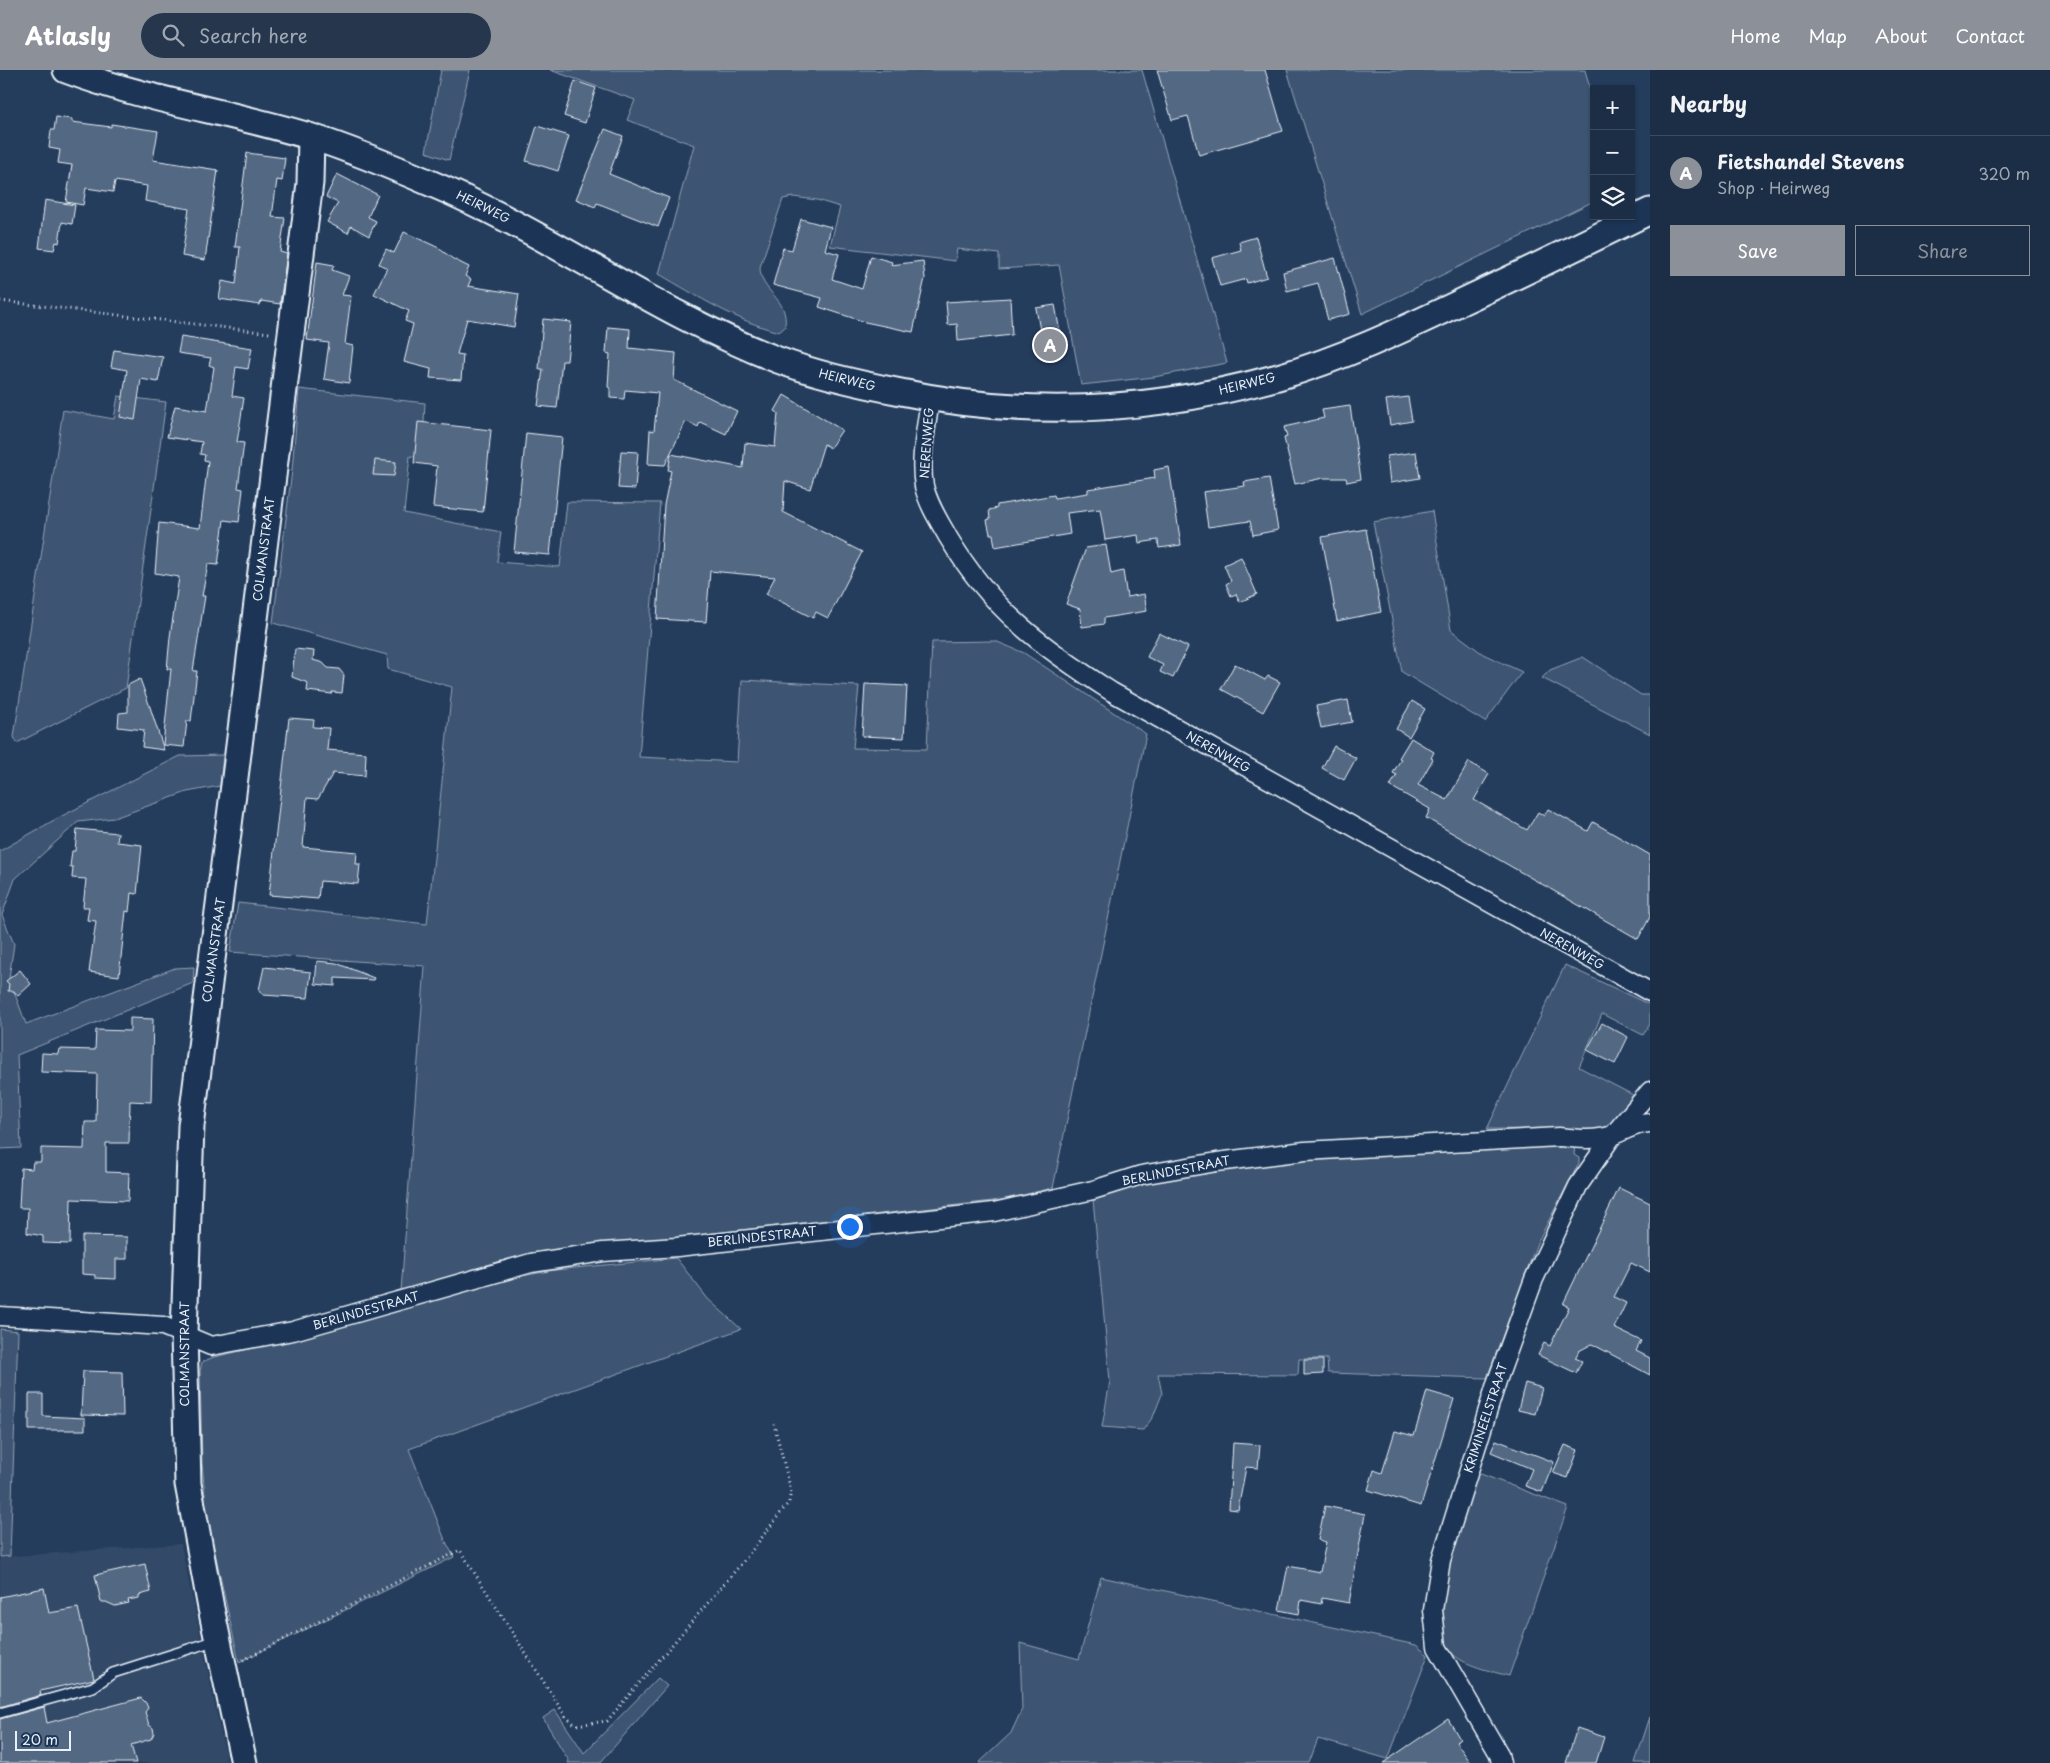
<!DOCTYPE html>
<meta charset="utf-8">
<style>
:root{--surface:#1c2e46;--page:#25364d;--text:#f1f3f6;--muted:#a0a8b3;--line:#3a4a5f;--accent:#8c9099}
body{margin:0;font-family:"Playpen Sans",sans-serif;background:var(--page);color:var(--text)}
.controls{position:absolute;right:15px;top:15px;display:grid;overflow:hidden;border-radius:0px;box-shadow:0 1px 4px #0004}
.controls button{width:45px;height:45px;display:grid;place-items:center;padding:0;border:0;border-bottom:1px solid var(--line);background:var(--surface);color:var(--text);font:25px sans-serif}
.scale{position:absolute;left:15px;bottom:12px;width:56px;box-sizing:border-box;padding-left:5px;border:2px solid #e8f1f8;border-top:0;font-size:14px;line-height:18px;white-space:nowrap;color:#e8f1f8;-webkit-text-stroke:4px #1d3557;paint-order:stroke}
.you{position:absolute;left:849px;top:1156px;width:18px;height:18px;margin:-12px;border:4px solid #fff;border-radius:50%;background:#1a73e8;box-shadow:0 0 0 8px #1a73e833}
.badge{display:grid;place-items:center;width:32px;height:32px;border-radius:50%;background:var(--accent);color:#fff;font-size:16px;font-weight:700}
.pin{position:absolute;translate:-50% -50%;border:2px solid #fff;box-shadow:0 1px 5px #0006}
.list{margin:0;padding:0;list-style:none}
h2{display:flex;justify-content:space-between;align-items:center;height:65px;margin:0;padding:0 20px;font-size:21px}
h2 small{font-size:16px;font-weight:400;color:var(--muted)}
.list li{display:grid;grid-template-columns:32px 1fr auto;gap:15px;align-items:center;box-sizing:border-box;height:75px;padding:0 20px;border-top:1px solid var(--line)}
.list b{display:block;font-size:19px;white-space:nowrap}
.list p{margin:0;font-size:16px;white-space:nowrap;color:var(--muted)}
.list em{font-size:16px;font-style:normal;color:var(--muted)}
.actions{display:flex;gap:10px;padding:15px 20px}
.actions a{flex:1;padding:11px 0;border:1px solid var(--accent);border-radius:0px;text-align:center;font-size:18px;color:var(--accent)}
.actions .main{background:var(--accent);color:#fff}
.icon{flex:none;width:28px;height:28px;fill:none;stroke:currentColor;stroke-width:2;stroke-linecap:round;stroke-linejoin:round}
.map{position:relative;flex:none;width:1650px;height:1693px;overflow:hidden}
header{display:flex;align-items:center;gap:30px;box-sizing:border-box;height:70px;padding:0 25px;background:var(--accent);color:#fff}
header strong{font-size:24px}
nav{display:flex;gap:28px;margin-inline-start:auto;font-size:18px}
.search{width:350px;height:45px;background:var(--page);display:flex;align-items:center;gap:12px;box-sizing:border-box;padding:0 18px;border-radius:28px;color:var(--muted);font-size:19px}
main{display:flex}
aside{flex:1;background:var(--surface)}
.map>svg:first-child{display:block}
.built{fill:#334a68}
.green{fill:#3e5472;stroke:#93a2b5}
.building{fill:#536782;stroke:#e8f1f8}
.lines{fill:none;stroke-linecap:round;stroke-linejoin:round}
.lane-casing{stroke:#e8f1f8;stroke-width:12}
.street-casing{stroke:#e8f1f8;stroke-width:21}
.secondary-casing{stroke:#e8f1f8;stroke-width:29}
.path{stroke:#e8f1f8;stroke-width:3;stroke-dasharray:1 4;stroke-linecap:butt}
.lane{stroke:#1d3557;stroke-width:9}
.street{stroke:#1d3557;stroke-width:18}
.secondary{stroke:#1d3557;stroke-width:25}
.labels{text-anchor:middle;stroke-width:4;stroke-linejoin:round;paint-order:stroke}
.street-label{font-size:12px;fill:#e8f1f8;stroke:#1d3557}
</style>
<header>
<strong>Atlasly</strong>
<div class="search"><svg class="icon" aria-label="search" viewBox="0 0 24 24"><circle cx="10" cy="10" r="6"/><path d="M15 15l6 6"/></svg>Search here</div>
<nav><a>Home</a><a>Map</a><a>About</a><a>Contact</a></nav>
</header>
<main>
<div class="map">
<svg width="1650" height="1693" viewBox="0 0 1650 1693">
<rect width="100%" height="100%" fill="#253d5d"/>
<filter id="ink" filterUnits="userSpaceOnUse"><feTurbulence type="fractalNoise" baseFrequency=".02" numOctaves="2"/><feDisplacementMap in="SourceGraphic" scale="10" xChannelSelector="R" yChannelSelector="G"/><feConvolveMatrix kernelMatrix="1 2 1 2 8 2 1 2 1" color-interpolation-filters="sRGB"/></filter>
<g filter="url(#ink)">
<path class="built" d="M 181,1474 L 227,1693 L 0,1693 L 0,1487 Z"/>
<g class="green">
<path d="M 441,0 L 470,0 L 449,90 L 426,82 Z"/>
<path d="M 550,0 L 1142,0 L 1227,293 L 1154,307 L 1081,315 L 1059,195 L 999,199 L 999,184 L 957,179 L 955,191 L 830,176 L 840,137 L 817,130 L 793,127 L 783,129 L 760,197 C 760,224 789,226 785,257 L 779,262 C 736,251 697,226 659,204 L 694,75 L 627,50 L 635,30 Z"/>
<path d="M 1287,0 L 1585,0 L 1594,34 L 1594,131 L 1362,244 Z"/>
<path d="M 299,319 L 425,333 L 422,387 L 410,386 L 404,443 L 501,462 L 497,492 L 560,497 L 567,432 L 660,433 L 639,687 L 737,692 L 742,610 L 859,616 L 853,678 L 927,679 L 932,572 L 995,571 L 1024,583 L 1146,664 L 1053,1118 L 1001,1130 L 932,1138 L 691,1166 L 561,1178 L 401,1222 L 425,896 L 230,882 L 238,833 L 427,854 L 452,617 L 388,599 L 387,585 L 273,553 L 292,400 Z"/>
<path d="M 118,326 L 166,332 L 126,618 L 17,673 L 14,667 L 63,340 L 114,349 Z"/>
<path d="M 1432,441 L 1451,560 L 1483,584 L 1522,602 L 1485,652 L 1402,602 L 1373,452 Z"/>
<path d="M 1583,587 L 1641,625 L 1650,625 L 1650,664 L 1542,608 L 1550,600 Z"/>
<path d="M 223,685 L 220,716 L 187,722 L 114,748 L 78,752 L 15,809 L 2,845 L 14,874 L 9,908 L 26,954 L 175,898 L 194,897 L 193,913 L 17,985 L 21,1078 L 0,1079 L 0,781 L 56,749 L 180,686 Z"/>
<path d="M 1565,895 L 1650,935 L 1650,954 L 1643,965 L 1602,944 L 1579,997 L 1633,1025 L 1609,1060 L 1487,1059 Z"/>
<path d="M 1575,1074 L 1574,1085 L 1579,1088 L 1579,1093 L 1537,1173 L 1487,1308 L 1328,1303 L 1327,1289 L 1299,1289 L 1298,1305 L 1158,1304 L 1162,1324 L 1153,1347 L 1143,1360 L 1102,1357 L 1110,1311 L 1093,1129 C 1245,1079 1416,1083 1575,1074 Z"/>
<path d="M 676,1188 L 708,1229 L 741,1259 L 409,1379 L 445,1470 L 454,1487 L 239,1592 L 207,1447 L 202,1393 L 200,1301 L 202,1292 L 214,1287 L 281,1272 L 511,1208 L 555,1200 Z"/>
<path d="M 0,1259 L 18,1261 L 10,1486 L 0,1487 Z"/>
<path d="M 1478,1403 L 1568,1437 L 1509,1606 C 1494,1602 1462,1595 1452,1583 C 1422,1550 1466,1441 1478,1403 Z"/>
<path d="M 1101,1507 L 1416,1575 L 1428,1585 L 1388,1689 L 1318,1669 L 1309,1693 L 979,1693 L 1011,1663 L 1022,1639 L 1020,1573 L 1079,1589 Z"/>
<path d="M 658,1608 L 667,1616 L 600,1693 L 568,1693 L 569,1691 L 543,1648 L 555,1640 L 584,1683 Z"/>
<path d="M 1650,1647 L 1650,1693 L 1635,1693 Z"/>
</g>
<g class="building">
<path d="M 1157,0 L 1265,0 L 1283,61 L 1199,85 L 1188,46 L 1172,50 Z"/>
<path d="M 575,11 L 596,18 L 585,53 L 564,46 Z"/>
<path d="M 56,47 L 72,49 L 72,52 L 111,57 L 111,54 L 158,61 L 153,90 L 218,100 L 205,190 L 182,186 L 189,139 L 145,131 L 147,116 L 115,111 L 113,122 L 86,118 L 83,135 L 66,132 L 72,95 L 58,93 L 60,80 L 49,78 L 51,60 L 54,60 Z"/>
<path d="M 537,56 L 569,66 L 558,101 L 526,91 Z"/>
<path d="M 605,59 L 623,66 L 609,104 L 669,128 L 658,157 L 597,133 L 595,137 L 576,129 Z"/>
<path d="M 247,83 L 285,88 L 282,111 L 277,110 L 272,147 L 285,148 L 280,182 L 287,184 L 280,234 L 261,231 L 260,235 L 219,229 L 222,211 L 236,214 L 240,177 L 235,177 Z"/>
<path d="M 337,104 L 378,125 L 368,147 L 376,151 L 369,166 L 351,156 L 348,163 L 327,152 L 338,133 L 326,127 Z"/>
<path d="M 45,130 L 75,135 L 72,154 L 62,152 L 59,173 L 56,172 L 54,180 L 39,178 Z"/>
<path d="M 801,149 L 831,157 L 825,180 L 839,184 L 832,209 L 862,219 L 871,186 L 892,192 L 891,195 L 923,191 L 925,208 L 913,262 L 865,252 L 819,237 L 822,228 L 773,215 L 783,178 L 792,180 Z"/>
<path d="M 404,162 L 437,177 L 453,189 L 469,197 L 465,206 L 471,209 L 468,216 L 519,224 L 514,257 L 467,249 L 457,284 L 463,285 L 461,310 L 430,308 L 431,299 L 404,292 L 413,254 L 405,251 L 409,241 L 374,224 L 387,198 L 379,194 L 386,179 L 394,183 Z"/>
<path d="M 1256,167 L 1267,207 L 1247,213 L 1246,209 L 1220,216 L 1212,188 L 1241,180 L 1239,172 Z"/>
<path d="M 1335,188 L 1350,244 L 1328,250 L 1318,213 L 1287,221 L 1283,202 Z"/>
<path d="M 317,192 L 334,195 L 332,200 L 349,206 L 342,225 L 351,226 L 345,274 L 353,276 L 349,313 L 324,309 L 329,273 L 307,270 Z"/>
<path d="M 1010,228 L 1012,265 L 958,271 L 957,254 L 948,255 L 946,232 Z"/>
<path d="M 1055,235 L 1063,279 L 1044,283 L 1036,238 Z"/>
<path d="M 543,249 L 571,252 L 567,291 L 562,291 L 557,338 L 538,336 L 543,299 L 539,299 Z"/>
<path d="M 608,257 L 630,259 L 629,278 L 676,283 L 674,310 L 737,341 L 726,364 L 700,352 L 698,357 L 686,351 L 665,395 L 648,394 L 650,360 L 654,361 L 658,323 L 625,320 L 624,329 L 610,328 L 610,318 L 608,317 L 610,284 L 606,283 Z"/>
<path d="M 181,267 L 252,278 L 248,299 L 236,297 L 232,326 L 244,328 L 237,372 L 244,373 L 238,418 L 243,419 L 239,452 L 224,450 L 218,495 L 208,494 L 202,526 L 205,526 L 193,601 L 197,601 L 191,651 L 187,651 L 184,677 L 163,675 L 171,599 L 167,599 L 170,567 L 179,507 L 155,503 L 159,453 L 200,458 L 208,391 L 204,390 L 205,385 L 200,384 L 202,372 L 167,367 L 175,336 L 207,341 L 214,297 L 209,295 L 211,288 L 178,283 Z"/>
<path d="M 114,280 L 163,287 L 158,312 L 141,309 L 135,350 L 120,347 L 127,300 L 111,297 Z"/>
<path d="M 784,325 L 842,360 L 830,378 L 824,374 L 810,419 L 785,411 L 783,442 L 862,482 L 828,548 L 816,542 L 813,548 L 766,524 L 775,507 L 710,501 L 706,552 L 657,549 L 664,435 L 671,401 L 668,400 L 671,384 L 743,398 L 745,373 L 775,377 L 778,343 L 775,341 Z"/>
<path d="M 1408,327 L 1412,351 L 1390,355 L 1386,330 Z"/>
<path d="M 1350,336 L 1361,409 L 1347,412 L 1346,408 L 1323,408 L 1295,414 L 1284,368 L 1287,367 L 1284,357 L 1324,348 L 1322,340 Z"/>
<path d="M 418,352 L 491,360 L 483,442 L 433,437 L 437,396 L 414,393 Z"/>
<path d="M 526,363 L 562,367 L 550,485 L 514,482 Z"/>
<path d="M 621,381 L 638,382 L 635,419 L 618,418 Z"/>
<path d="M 1416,382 L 1420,408 L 1390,413 L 1387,386 Z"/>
<path d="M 375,390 L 396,392 L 394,406 L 373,405 Z"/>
<path d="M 1169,397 L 1181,475 L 1159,478 L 1158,470 L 1139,473 L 1138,465 L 1105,470 L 1100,439 L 1067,443 L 1070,464 L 995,477 L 993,464 L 990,464 L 987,450 L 990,449 L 989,440 L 997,438 L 997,435 L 1054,425 L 1055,428 L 1088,423 L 1088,419 L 1155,408 L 1154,400 Z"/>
<path d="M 1269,408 L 1278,460 L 1253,465 L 1250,451 L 1208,457 L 1203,422 L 1245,416 L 1244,412 Z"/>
<path d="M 1366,459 L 1381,542 L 1337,551 L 1322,467 Z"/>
<path d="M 1106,475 L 1111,504 L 1123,501 L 1127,527 L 1144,524 L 1147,541 L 1104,548 L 1104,554 L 1082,557 L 1080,539 L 1066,534 L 1086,478 Z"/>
<path d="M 1241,487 L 1257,524 L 1240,532 L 1236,524 L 1231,526 L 1226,514 L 1231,511 L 1224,495 Z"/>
<path d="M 1159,563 L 1188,577 L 1173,608 L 1160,602 L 1163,595 L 1147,587 Z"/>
<path d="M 295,579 L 314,581 L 313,590 L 323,593 L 328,598 L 339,599 L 344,605 L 342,623 L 332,622 L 332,624 L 307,621 L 308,613 L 292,607 Z"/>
<path d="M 1235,594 L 1265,610 L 1268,606 L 1280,612 L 1263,642 L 1221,619 Z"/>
<path d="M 140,609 L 150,637 L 164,680 L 142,677 L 144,660 L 118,657 L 119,643 L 128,642 L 128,615 Z"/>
<path d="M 865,614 L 907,616 L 904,668 L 862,666 Z"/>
<path d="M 1348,630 L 1352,652 L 1321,658 L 1316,636 Z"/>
<path d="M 1412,631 L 1425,639 L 1409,667 L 1396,659 Z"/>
<path d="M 289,648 L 314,650 L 313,657 L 329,658 L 327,680 L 366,683 L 365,706 L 333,703 L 318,729 L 307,728 L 303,777 L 357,782 L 356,794 L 360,794 L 358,814 L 320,811 L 318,829 L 269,825 Z"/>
<path d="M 1411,668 L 1434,682 L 1431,688 L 1433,689 L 1418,715 L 1447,730 L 1469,692 L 1489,704 L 1474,730 L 1527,760 L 1538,742 L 1544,746 L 1548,739 L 1588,761 L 1593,752 L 1650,785 L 1650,847 L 1638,869 L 1426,748 L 1430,739 L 1390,716 L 1397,705 L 1393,703 L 1401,689 L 1399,688 Z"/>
<path d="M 1334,676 L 1356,688 L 1344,710 L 1322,698 Z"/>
<path d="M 77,759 L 118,763 L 117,772 L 142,775 L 137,824 L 131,823 L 129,842 L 126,841 L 119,906 L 89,902 L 96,851 L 87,850 L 89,837 L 83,837 L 86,809 L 72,808 L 73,797 L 70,797 L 72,781 L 75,781 Z"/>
<path d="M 317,891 L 336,893 L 374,908 L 373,910 L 335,908 L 335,916 L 315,914 Z"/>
<path d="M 264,897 L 311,902 L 308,928 L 263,925 L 259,920 Z"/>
<path d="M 20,900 L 31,914 L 18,926 L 14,921 L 8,921 L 9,914 L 6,911 Z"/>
<path d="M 130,948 L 153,949 L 151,1032 L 130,1031 L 129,1073 L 106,1073 L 106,1102 L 129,1103 L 128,1131 L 71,1129 L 70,1174 L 43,1173 L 43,1166 L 27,1163 L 28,1138 L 19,1138 L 21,1098 L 32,1099 L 33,1092 L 41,1092 L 41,1078 L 84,1079 L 85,1052 L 96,1052 L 97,1004 L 41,1002 L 42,983 L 58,984 L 59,979 L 95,980 L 96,960 L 130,961 Z"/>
<path d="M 1602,953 L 1628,967 L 1615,994 L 1587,980 Z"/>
<path d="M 1619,1118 L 1650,1133 L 1650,1202 L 1631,1193 L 1614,1227 L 1626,1233 L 1614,1258 L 1641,1271 L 1636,1281 L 1650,1288 L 1650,1305 L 1592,1274 L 1579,1281 L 1575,1288 L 1582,1291 L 1576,1303 L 1538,1285 L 1544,1273 L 1550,1276 L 1569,1237 L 1563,1234 Z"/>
<path d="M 82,1166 L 127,1167 L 127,1189 L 116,1189 L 116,1209 L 95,1208 L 95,1205 L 82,1204 Z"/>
<path d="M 1304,1290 L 1323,1290 L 1323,1304 L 1304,1305 Z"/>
<path d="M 83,1301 L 122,1302 L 123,1346 L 81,1345 Z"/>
<path d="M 1525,1313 L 1542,1318 L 1535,1344 L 1518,1340 Z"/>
<path d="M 1427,1321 L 1454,1329 L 1421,1436 L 1368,1420 L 1374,1400 L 1382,1403 L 1395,1361 L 1414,1366 Z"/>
<path d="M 29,1324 L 43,1324 L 43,1346 L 85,1348 L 85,1360 L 29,1360 Z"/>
<path d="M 1496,1370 L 1554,1392 L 1542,1422 L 1525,1416 L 1532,1399 L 1491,1382 Z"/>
<path d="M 1233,1373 L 1260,1375 L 1258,1398 L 1246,1397 L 1238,1440 L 1229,1439 Z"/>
<path d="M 1565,1375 L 1578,1380 L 1568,1408 L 1553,1403 Z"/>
<path d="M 1325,1436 L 1365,1444 L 1349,1533 L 1322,1528 L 1321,1534 L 1301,1530 L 1299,1544 L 1279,1540 L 1288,1496 L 1320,1502 L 1326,1472 L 1318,1470 Z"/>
<path d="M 145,1494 L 151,1522 L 139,1525 L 139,1528 L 128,1530 L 129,1533 L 115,1536 L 106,1532 L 101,1532 L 95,1505 Z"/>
<path d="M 44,1518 L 49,1543 L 78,1538 L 94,1609 L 40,1621 L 41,1625 L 0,1637 L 0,1527 Z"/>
<path d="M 141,1628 L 146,1633 L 148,1638 L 145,1642 L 149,1655 L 153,1658 L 154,1663 L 151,1669 L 131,1675 L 136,1693 L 0,1693 L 0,1649 L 44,1637 L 47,1653 Z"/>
<path d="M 1448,1649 L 1460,1669 L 1456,1672 L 1471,1693 L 1383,1693 Z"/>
<path d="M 1577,1658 L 1604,1667 L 1596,1693 L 1566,1693 Z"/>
</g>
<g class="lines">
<g class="lane-casing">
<path id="lane" d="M 0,1643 L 93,1617 L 113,1603 L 217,1570"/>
</g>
<g class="street-casing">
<g id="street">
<path d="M 930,328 C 927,356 919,388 924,416 C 928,434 939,451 948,467 C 992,541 1042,577 1112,622 L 1650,922"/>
<path d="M 0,1246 L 163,1256 L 211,1276 L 293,1261 L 531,1193 L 603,1182 L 677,1177 L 994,1142 L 1093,1120 L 1141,1105 L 1217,1092 L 1305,1081 L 1559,1067 C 1578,1069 1595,1071 1613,1065 C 1627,1060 1636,1053 1650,1053"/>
<path d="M 1501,1693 L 1499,1684 L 1437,1577 L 1433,1540 L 1441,1490 L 1497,1311 L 1534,1209 L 1578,1116 L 1613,1065 L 1650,1021"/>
</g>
</g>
<g class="secondary-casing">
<g id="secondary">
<path d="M 66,0 C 145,30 231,42 312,67 C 352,80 391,96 430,113 C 550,163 656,243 778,290 C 818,305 859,314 901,322 C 1029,349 1153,342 1278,307 C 1341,289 1400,261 1459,233 C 1523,203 1587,172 1650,141"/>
<path d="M 244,1693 L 211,1538 L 188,1414 L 184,1264 L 191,1056 L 310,113 L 311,67"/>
</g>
</g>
<g class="path">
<path d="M 0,231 L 270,263"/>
<path d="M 243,1590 L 460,1480 L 566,1647 L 576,1655 L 607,1651 L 747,1487 L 789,1432 L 791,1421 L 774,1354"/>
</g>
<use href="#lane" class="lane"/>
<use href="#street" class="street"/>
<use href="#secondary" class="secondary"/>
</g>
</g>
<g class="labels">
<g class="street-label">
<text transform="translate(483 137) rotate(26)" y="4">HEIRWEG</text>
<text transform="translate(847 310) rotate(14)" y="4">HEIRWEG</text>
<text transform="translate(1247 314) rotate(-14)" y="4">HEIRWEG</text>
<text transform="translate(927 373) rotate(-86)" y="4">NERENWEG</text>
<text transform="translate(264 479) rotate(-83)" y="4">COLMANSTRAAT</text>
<text transform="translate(1218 682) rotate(29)" y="4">NERENWEG</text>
<text transform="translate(1572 879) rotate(29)" y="4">NERENWEG</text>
<text transform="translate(214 880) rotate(-82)" y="4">COLMANSTRAAT</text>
<text transform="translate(1176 1101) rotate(-11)" y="4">BERLINDESTRAAT</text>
<text transform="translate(762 1167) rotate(-6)" y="4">BERLINDESTRAAT</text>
<text transform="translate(366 1241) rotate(-16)" y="4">BERLINDESTRAAT</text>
<text transform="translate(185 1284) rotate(-90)" y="4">COLMANSTRAAT</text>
<text transform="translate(1486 1348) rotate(-72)" y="4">KRIMINEELSTRAAT</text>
</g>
</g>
</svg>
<div class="controls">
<button>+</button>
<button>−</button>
<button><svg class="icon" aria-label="layers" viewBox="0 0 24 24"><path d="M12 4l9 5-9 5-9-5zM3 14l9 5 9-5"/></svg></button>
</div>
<div class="scale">20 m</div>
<div class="you"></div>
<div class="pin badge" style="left:1050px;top:275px">A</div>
</div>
<aside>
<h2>Nearby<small></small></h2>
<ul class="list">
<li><span class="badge">A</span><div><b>Fietshandel Stevens</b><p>Shop · Heirweg</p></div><em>320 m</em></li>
</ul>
<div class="actions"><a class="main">Save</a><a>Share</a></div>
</aside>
</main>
